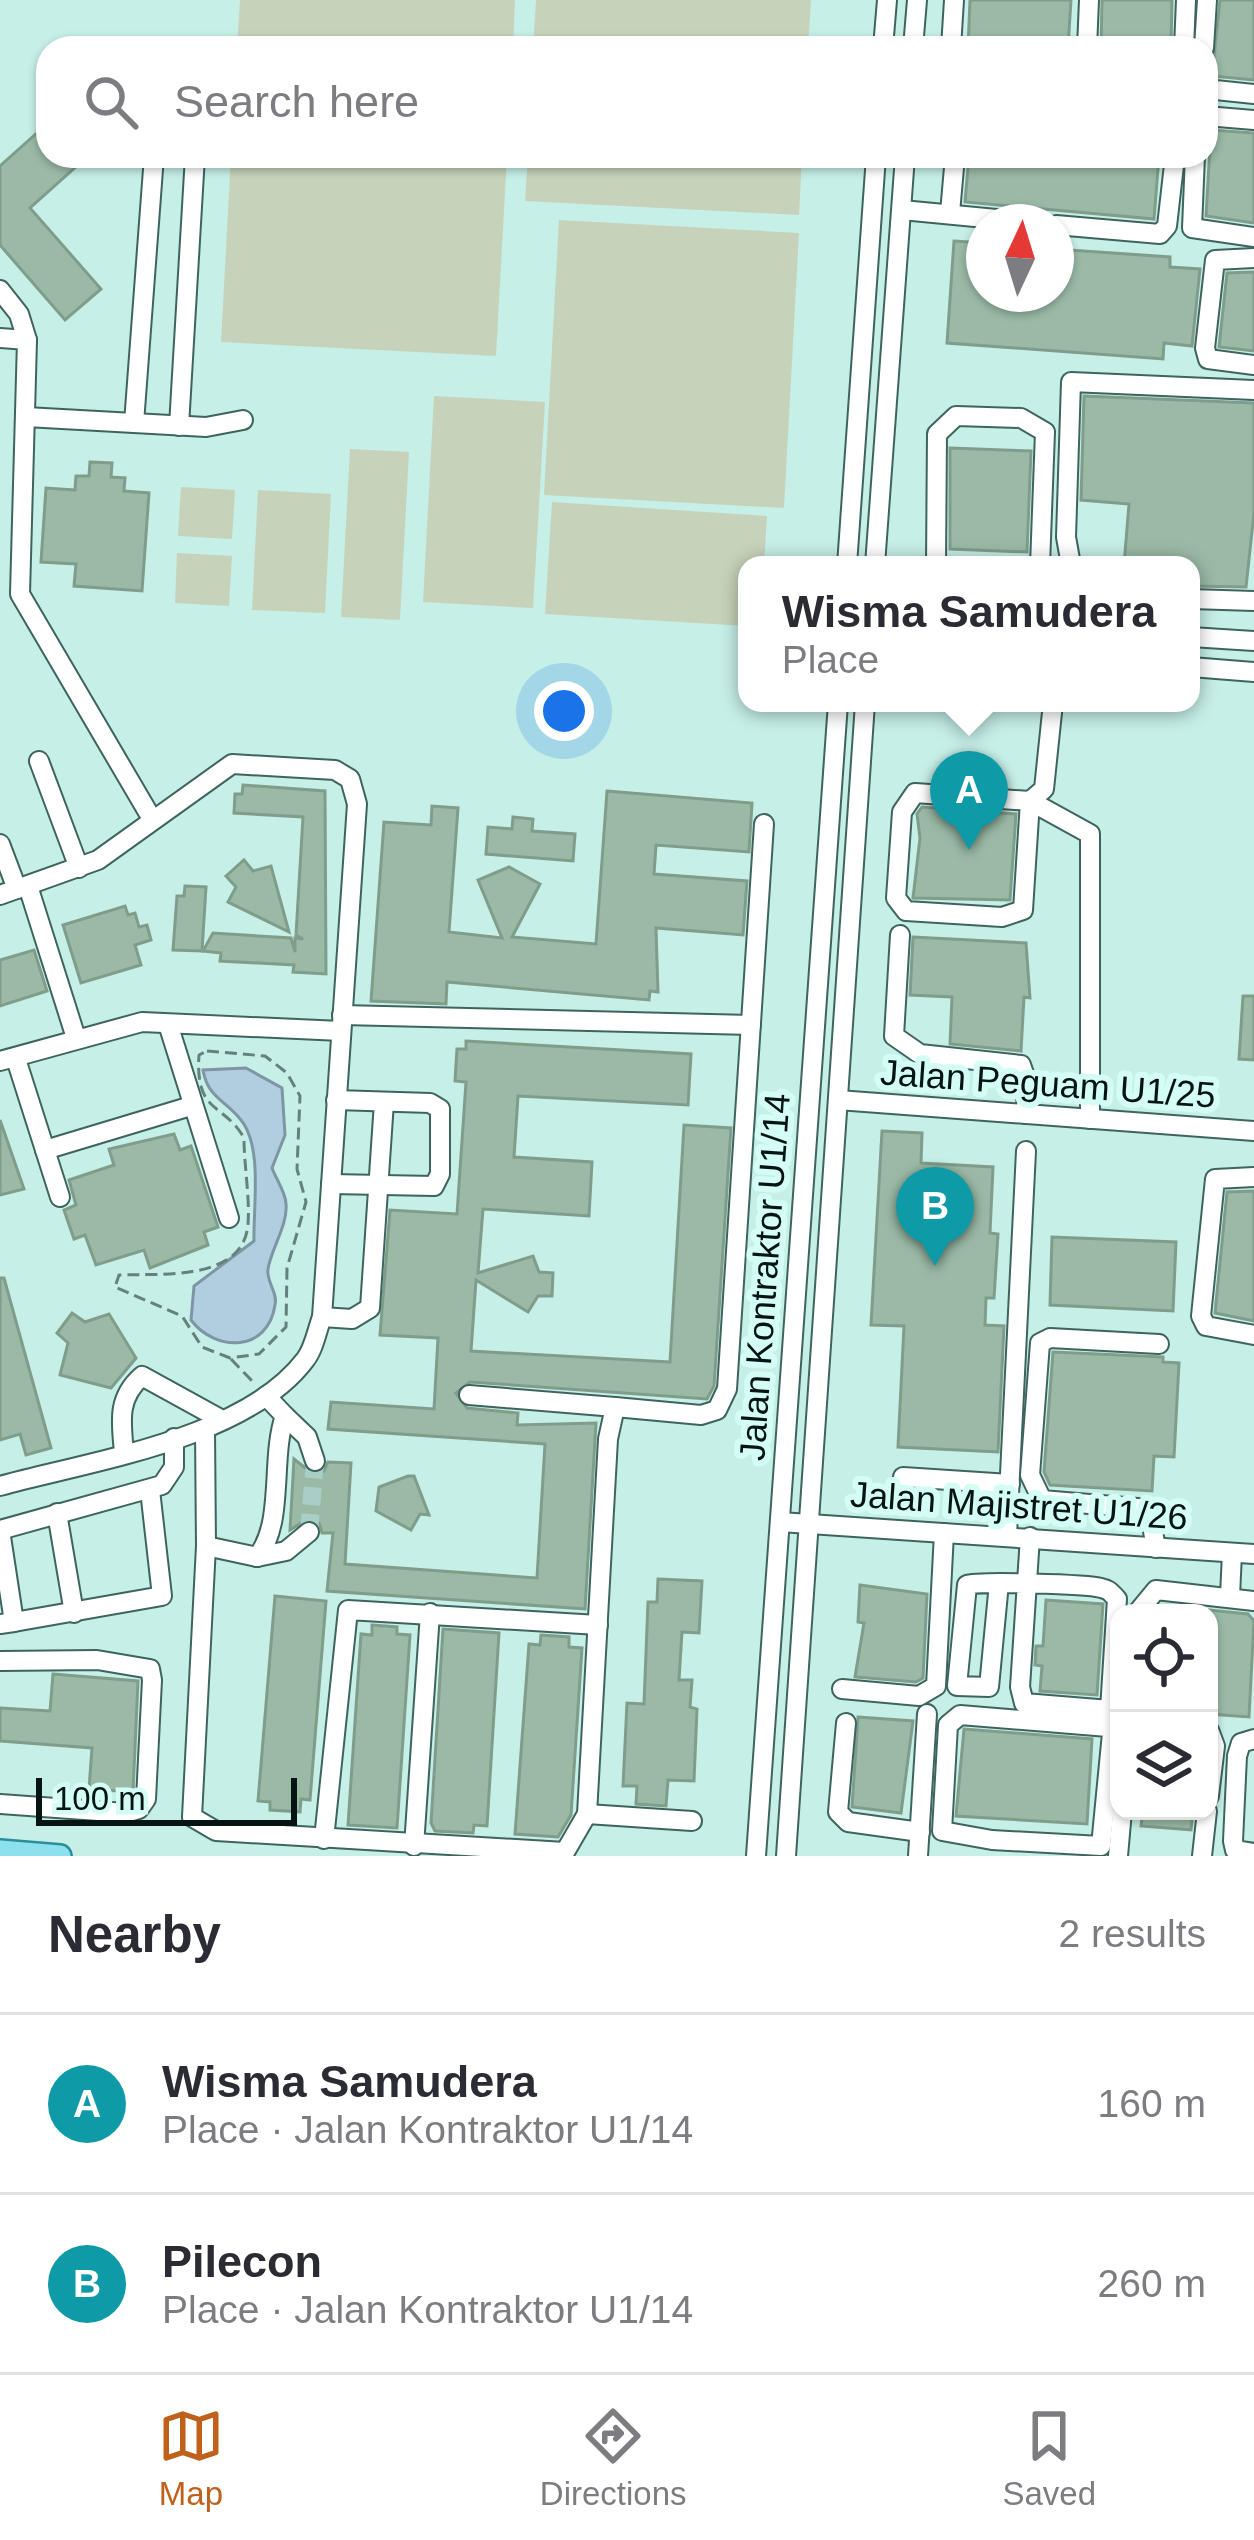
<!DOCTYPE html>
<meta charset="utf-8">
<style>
:root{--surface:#fff;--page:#f7f7f7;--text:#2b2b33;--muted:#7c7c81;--line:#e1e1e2;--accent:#bf601b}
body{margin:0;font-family:Arial,sans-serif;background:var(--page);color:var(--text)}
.controls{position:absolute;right:36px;bottom:36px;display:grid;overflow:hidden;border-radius:24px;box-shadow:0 3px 9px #0004}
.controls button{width:108px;height:108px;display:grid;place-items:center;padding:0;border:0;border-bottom:3px solid var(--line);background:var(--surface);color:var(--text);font:60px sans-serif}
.compass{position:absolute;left:966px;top:204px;width:108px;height:108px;border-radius:50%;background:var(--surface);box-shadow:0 3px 9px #0004;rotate:4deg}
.scale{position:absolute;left:36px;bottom:30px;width:261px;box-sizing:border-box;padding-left:12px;border:6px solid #061513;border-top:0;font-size:33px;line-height:42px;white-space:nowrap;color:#061513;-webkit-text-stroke:9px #d3fdf5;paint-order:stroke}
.you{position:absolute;left:564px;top:711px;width:42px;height:42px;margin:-30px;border:9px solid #fff;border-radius:50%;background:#1a73e8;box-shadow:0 0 0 18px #1a73e833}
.badge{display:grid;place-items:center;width:78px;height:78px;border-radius:50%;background:var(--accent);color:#fff;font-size:39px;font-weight:700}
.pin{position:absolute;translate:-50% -99px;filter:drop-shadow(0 3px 6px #0008)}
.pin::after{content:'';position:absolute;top:63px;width:42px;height:36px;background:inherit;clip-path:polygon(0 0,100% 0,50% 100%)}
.popup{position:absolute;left:738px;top:556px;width:462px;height:156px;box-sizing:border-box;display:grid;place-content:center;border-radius:24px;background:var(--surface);filter:drop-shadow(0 3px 9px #0005);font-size:39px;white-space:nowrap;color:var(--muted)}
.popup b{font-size:45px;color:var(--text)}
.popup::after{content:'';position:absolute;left:50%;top:100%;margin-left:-24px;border:24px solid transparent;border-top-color:var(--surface)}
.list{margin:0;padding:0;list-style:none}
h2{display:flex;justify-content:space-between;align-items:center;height:156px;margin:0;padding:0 48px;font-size:51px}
h2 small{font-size:39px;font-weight:400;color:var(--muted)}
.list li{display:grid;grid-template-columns:78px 1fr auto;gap:36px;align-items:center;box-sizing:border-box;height:180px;padding:0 48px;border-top:3px solid var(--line)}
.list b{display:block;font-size:45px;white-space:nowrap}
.list p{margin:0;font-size:39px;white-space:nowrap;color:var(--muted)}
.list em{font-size:39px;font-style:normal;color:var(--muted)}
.icon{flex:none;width:66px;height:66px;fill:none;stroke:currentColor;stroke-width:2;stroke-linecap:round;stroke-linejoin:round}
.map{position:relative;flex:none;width:1254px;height:1856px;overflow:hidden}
.search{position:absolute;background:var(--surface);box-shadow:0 3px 9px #0004;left:36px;right:36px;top:36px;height:132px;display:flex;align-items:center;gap:30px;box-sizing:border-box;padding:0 42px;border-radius:36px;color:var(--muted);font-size:45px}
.sheet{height:516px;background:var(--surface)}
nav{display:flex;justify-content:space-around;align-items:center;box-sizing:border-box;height:168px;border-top:3px solid var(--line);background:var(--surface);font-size:33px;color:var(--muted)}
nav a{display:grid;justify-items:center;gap:6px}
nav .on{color:var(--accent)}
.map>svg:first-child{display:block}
.green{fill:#c6d3ba}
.water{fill:#b1cee1;stroke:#7e96a3;stroke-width:3}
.building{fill:#9abaa6;stroke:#7f9d8a;stroke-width:3}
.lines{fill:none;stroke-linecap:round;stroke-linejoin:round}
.minor-tunnel{stroke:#a9cec8;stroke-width:18;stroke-dasharray:18 9;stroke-linecap:butt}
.minor-casing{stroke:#3e645e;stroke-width:22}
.major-casing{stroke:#2c8d9b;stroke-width:26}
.path{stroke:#65817d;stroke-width:3;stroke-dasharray:12 6;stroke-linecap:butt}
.minor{stroke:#fff;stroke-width:18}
.major{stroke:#8de1ef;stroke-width:21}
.labels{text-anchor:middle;stroke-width:12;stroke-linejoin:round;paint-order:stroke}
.street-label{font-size:36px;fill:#061513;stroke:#d3fdf5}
</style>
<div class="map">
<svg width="1254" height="1856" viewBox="0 0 1254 1856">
<rect width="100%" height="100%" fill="#c6efe8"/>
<g class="green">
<path d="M 240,0 L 515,0 L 513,48 L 237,48 Z"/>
<path d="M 536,0 L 811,0 L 808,48 L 533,48 Z"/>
<path d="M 231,156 L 507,156 L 496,356 L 221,342 Z"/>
<path d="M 528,156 L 802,156 L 799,215 L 525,201 Z"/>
<path d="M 559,220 L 799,233 L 784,508 L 544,495 Z"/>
<path d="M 434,396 L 545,402 L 533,608 L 423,602 Z"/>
<path d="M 350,449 L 409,452 L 400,620 L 341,617 Z"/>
<path d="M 181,487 L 235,490 L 232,539 L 178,536 Z"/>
<path d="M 258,490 L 331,494 L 325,613 L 252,610 Z"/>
<path d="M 552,502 L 767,516 L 764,565 L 747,565 L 747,626 L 545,614 Z"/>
<path d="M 177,553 L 232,556 L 229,606 L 175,603 Z"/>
</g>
<path class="water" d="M 246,1068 L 282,1088 L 285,1135 L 272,1168 C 276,1179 286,1193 286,1204 C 288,1225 271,1249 268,1269 C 266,1282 278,1292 275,1305 C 268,1352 216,1353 191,1320 L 194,1286 L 254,1241 C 253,1208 263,1147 241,1120 C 224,1099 208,1098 203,1070 Z"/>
<g class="building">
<path d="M 970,0 L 1071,0 L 1068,48 L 968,48 Z"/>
<path d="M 1102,0 L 1172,0 L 1171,48 L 1101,48 Z"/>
<path d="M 1220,0 L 1254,0 L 1254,80 L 1212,76 Z"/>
<path d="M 48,123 L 48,156 L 88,156 L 30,208 L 101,289 L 65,320 L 0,245 L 0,166 Z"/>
<path d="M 1211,130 L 1254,133 L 1254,223 L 1206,216 Z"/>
<path d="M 969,156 L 1159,156 L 1154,219 L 965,202 Z"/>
<path d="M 954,241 L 984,243 L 984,294 L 1056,294 L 1056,249 L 1170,257 L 1170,267 L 1200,269 L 1192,346 L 1164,343 L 1163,359 L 947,343 Z"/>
<path d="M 1254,272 L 1254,351 L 1219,347 L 1227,273 Z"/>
<path d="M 1084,396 L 1254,403 L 1254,513 L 1246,587 L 1191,586 L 1191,565 L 1124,565 L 1129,504 L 1081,500 Z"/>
<path d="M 950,448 L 1031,451 L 1027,552 L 950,549 Z"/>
<path d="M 90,462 L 112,463 L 111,477 L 125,478 L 124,491 L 149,493 L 142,591 L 74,586 L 76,564 L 41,562 L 46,488 L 75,490 L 76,476 L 89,476 Z"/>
<path d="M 243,785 L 325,791 L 326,974 L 293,972 L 294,965 L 220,961 L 221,953 L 203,951 L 213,933 L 291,938 L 295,952 L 295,938 L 303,939 L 296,935 L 303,817 L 234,813 L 235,794 L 242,794 Z"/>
<path d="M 607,791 L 752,803 L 749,852 L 656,845 L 654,874 L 747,881 L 743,935 L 656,928 L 658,992 L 650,991 L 649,1000 L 447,982 L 446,1004 L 371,1001 L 384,822 L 431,825 L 432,806 L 458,808 L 449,932 L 502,938 L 478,880 L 509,867 L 540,884 L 512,937 L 596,944 Z"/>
<path d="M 922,807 L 1016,814 L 1010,900 L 913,898 L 920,838 L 917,814 Z"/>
<path d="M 513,817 L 533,819 L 532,831 L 575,834 L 573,861 L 486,854 L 488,827 L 512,829 Z"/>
<path d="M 244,860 L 253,871 L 271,866 L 289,932 L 228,902 L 236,887 L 226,876 Z"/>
<path d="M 185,886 L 206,887 L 202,951 L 173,950 L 177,896 L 184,896 Z"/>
<path d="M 125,906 L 128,915 L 135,913 L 139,927 L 147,925 L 151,940 L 135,945 L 141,965 L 81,983 L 63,925 Z"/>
<path d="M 913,937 L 1026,943 L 1030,998 L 1024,997 L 1021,1051 L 950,1044 L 952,997 L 910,995 Z"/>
<path d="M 34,950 L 47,991 L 0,1006 L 0,960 Z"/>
<path d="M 1243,996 L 1254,996 L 1254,1060 L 1239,1059 Z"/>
<path d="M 466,1041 L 691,1054 L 688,1105 L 518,1096 L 514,1157 L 592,1162 L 589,1216 L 483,1209 L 478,1273 L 533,1256 L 539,1272 L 553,1273 L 552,1296 L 538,1296 L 528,1312 L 476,1280 L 471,1351 L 670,1362 L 684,1125 L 731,1128 L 714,1386 L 707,1399 L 470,1382 L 456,1393 L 467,1408 L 518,1413 L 517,1425 L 596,1423 L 585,1609 L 327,1591 L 333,1533 L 322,1533 L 319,1523 L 308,1519 L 290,1530 L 294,1459 L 313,1474 L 324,1471 L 328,1462 L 351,1463 L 345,1564 L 537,1578 L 545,1444 L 328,1429 L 331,1402 L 434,1409 L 438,1338 L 380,1335 L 390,1210 L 457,1214 L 466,1082 L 455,1081 L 457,1049 L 466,1049 Z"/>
<path d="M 0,1120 L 24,1189 L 0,1195 Z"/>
<path d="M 882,1131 L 922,1133 L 921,1163 L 993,1167 L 990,1233 L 998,1234 L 994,1298 L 986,1298 L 985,1325 L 1004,1326 L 998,1452 L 898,1447 L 904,1326 L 871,1325 Z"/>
<path d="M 174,1134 L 180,1150 L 191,1146 L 218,1227 L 204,1232 L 208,1245 L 150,1268 L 144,1250 L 96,1265 L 85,1235 L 74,1239 L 64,1210 L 76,1205 L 69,1180 L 114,1165 L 109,1149 Z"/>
<path d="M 1254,1191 L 1254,1321 L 1215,1313 L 1227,1192 Z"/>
<path d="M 1052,1237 L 1176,1242 L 1173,1311 L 1050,1305 Z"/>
<path d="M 0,1278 L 4,1278 L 51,1448 L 26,1455 L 20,1434 L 0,1440 Z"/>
<path d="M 72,1313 L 85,1322 L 109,1314 L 136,1358 L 111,1388 L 60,1375 L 68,1343 L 57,1333 Z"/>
<path d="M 1053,1352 L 1163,1357 L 1163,1362 L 1179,1363 L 1174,1457 L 1154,1456 L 1152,1491 L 1050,1485 L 1044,1472 Z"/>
<path d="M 408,1476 L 414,1476 L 429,1515 L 420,1514 L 411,1530 L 376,1511 L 379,1487 Z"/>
<path d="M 658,1579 L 702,1581 L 699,1633 L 682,1632 L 679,1680 L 692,1680 L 690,1707 L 697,1709 L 694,1781 L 668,1780 L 666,1806 L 636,1804 L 637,1786 L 623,1786 L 627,1703 L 644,1704 L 648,1602 L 657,1602 Z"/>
<path d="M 860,1585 L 927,1594 L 923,1678 L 916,1682 L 855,1677 L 864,1623 L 858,1622 Z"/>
<path d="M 275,1596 L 326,1601 L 310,1800 L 301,1799 L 300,1812 L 270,1810 L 270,1802 L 258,1801 Z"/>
<path d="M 1046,1600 L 1103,1604 L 1097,1695 L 1040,1691 L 1042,1666 L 1035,1665 L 1036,1646 L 1043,1646 Z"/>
<path d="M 1209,1610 L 1248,1614 L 1254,1621 L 1249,1717 L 1209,1714 Z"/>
<path d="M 372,1625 L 397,1627 L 397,1634 L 410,1635 L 397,1828 L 348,1825 L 361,1634 L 372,1635 Z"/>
<path d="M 443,1629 L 499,1633 L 487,1826 L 474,1825 L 473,1833 L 435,1831 L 431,1823 Z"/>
<path d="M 541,1635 L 569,1637 L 569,1647 L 582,1648 L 571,1815 L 558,1837 L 515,1834 L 529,1644 L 540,1645 Z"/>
<path d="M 53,1674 L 138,1681 L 133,1792 L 89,1789 L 92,1748 L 0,1741 L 0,1708 L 50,1711 Z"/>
<path d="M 858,1717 L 913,1721 L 901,1813 L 852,1807 Z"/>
<path d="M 964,1729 L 1092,1739 L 1087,1824 L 956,1816 Z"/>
<path d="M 1143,1811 L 1193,1811 L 1191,1830 L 1141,1826 Z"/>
</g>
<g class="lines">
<path class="minor-tunnel" d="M 309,1532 L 315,1461"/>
<g class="minor-casing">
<g id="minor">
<path d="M 883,48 L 887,0"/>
<path d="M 913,48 L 917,0"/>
<path d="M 951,48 L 954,0"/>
<path d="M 1087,48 L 1089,0"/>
<path d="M 1184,48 L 1186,0"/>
<path d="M 1204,48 L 1207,0"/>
<path d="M 1206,89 L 1254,94"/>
<path d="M 1206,116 L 1254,120"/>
<path d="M 1195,156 L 1192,228 L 1254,237"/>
<path d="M 902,210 L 1027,222"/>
<path d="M 950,213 L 955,156"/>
<path d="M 1056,225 L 1160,234 L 1167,226 L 1175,156"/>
<path d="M 1254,258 L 1215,260 L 1205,348 L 1208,359 L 1254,365"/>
<path d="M 0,290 L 19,314 L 27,340"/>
<path d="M 0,338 L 27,340 L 20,594 L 152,819"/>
<path d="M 26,417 L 206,427 L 243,420"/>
<path d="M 134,423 L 154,156"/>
<path d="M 179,426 L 195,156"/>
<path d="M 847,565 L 876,156"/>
<path d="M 875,565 L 905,156"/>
<path d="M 936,565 L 937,434 L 956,416 L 1021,418 L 1045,432 L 1040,565"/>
<path d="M 1071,565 L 1066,537 L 1071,382 L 1254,390"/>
<path d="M 1191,599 L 1254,601"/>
<path d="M 1191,637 L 1254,641"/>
<path d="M 1191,667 L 1254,672"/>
<path d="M 1053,703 L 1044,789 L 1030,801 L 1023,910 L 1002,917 L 906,911 L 896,898 L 902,812 L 915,793 L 1030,801 L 1090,834 L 1090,1119"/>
<path d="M 39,761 L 79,868"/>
<path d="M 0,844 L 17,889"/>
<path d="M 28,886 L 76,1038"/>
<path d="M 0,895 L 98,860 L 232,764 L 335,770 L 350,779 L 357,804 L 322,1317 C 317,1330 314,1349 305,1360 C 245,1439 91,1461 0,1486"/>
<path d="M 900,935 L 894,1036 L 920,1054 L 1021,1065 L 1027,1082 L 1026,1114"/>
<path d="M 342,1015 L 751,1025"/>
<path d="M 168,1024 L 229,1218"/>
<path d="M 16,1059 L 60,1197"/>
<path d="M 0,1061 L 142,1022 L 341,1031"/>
<path d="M 838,1100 L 1254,1131"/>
<path d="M 45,1150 L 191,1106"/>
<path d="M 1254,1177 L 1215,1179 L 1201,1316 L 1206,1326 L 1254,1335"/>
<path d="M 331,1184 L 434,1186 L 440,1174 L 440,1109 L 430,1103 L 336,1100"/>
<path d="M 322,1317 L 352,1319 L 370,1308 L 384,1102"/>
<path d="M 469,1395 L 615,1407"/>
<path d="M 285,1416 L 307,1437 L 315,1461"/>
<path d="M 205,1430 L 206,1546 L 192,1817 L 216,1831 L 565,1852 L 587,1814 L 608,1439 L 615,1407 L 701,1415 L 717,1410 L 727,1389 L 764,824"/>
<path d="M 124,1452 C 121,1421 117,1398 142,1376 L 222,1420"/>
<path d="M 903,1477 L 1010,1484"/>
<path d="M 57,1513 L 74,1613"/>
<path d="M 780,1522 L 1254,1554"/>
<path d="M 0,1530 L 162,1485 L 174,1467 L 174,1438"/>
<path d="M 1007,1535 L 1026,1151"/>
<path d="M 206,1546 L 257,1557 C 285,1523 270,1458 285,1416 L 266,1396"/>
<path d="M 1156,1548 L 1149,1509 L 1042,1500 L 1030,1475 L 1040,1343 L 1050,1338 L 1159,1344"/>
<path d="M 257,1557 L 286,1551 L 309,1532"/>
<path d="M 999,1583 L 989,1687 L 957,1686 L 967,1585 C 977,1581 1087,1584 1101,1588 C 1110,1590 1110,1592 1117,1599 L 1110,1710 L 1024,1703 L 1020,1687 L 1030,1537"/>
<path d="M 1230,1596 L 1232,1553"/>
<path d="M 1137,1613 L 1156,1590 L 1254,1601"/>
<path d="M 14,1622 L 162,1596 L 150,1490"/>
<path d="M 0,1624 L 14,1622 L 0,1530"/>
<path d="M 0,1661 L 97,1660 L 150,1669 L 152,1680 L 146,1799 L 139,1809 L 126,1813 L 0,1804"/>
<path d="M 842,1689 L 919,1696 L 936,1686 L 944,1533"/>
<path d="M 960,1715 L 1108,1727 L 1112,1733 L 1101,1846 L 992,1840 L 942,1831 L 948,1725 Z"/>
<path d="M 846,1723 L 838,1812 L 848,1822 L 920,1832"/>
<path d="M 1209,1730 L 1215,1746 L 1209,1796"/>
<path d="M 1254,1739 L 1241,1743 L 1237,1756 L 1233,1841 L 1235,1850 L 1254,1853"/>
<path d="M 587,1814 L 692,1821"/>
<path d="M 324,1839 L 348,1610 L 598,1625"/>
<path d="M 414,1846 L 430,1613"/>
<path d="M 756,1856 L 838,703"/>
<path d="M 786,1856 L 865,703"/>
<path d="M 918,1856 L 927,1714"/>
<path d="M 1118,1856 L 1122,1811"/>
<path d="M 1202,1856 L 1207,1811"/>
</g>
</g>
<g class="major-casing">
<path id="major" d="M 0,1851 L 60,1856"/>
</g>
<g class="path">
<path d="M 207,1051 L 265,1056 L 287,1073 L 300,1096 L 297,1169 L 306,1202 L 287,1268 L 286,1327 L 259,1354 L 230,1358 L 202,1347 L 182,1316 L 115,1287 L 119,1275 C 156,1273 244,1283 248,1224 C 250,1197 244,1166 244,1138 C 224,1102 195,1115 199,1055 Z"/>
<path d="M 231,1359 L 254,1383"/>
</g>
<use href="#minor" class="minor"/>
<use href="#major" class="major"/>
</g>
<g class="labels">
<g class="street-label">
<text transform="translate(1048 1083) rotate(4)" y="13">Jalan Peguam U1/25</text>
<text transform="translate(764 1277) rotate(-86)" y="13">Jalan Kontraktor U1/14</text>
<text transform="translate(1019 1505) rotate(4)" y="13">Jalan Majistret U1/26</text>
</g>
</g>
</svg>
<div class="controls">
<button><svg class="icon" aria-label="locate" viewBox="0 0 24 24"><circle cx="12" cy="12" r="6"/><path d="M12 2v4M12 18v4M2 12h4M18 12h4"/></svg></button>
<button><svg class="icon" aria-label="layers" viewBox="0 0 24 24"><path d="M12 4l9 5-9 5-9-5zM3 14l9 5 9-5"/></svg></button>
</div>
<svg class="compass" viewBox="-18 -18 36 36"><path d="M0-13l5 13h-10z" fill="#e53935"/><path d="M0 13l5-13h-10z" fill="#7c7c81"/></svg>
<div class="scale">100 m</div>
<div class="you"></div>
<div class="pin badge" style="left:969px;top:850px;background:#0f9aa8">A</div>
<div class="popup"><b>Wisma Samudera</b>Place</div>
<div class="pin badge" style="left:935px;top:1266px;background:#0f9aa8">B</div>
<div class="search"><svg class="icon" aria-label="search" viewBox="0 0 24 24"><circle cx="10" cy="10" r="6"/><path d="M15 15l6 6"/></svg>Search here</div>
</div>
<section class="sheet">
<h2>Nearby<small>2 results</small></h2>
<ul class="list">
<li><span class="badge" style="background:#0f9aa8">A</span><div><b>Wisma Samudera</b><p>Place · Jalan Kontraktor U1/14</p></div><em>160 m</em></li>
<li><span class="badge" style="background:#0f9aa8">B</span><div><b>Pilecon</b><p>Place · Jalan Kontraktor U1/14</p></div><em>260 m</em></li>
</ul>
</section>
<nav>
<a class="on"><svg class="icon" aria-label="map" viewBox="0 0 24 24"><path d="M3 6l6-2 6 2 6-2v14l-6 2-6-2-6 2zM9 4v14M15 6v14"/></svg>Map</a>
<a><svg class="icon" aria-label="directions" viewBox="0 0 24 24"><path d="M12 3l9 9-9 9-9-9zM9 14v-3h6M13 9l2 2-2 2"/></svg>Directions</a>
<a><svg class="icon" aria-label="saved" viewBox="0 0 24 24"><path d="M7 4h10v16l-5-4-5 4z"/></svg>Saved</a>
</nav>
